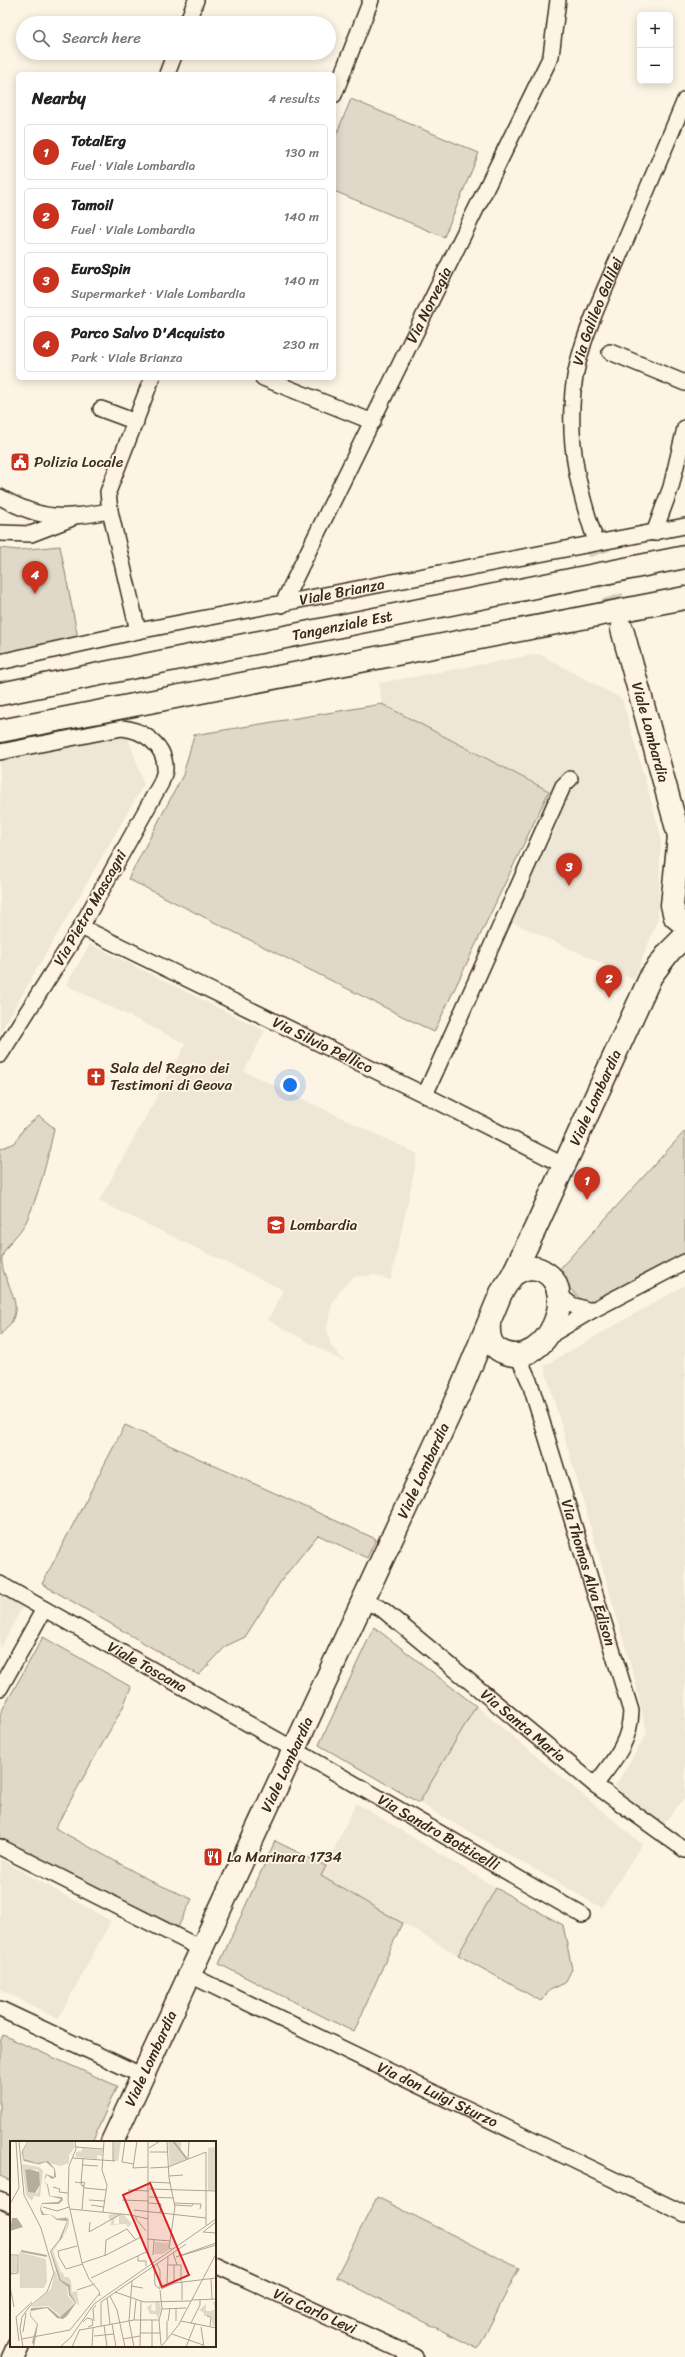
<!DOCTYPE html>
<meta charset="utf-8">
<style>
:root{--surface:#fff;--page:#f2f2f2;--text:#222;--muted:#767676;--line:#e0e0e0;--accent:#c8321e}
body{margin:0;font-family:Sriracha,sans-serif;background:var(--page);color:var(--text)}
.controls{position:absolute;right:12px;top:12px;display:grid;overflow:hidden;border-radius:6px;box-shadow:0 2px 10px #0003}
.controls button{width:36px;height:36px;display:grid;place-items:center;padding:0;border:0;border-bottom:1px solid var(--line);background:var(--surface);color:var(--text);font:20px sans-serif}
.you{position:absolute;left:290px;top:1085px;width:14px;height:14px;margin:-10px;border:3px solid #fff;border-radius:50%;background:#1a73e8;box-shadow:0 0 0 6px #1a73e833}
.badge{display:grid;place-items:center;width:26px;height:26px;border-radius:50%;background:var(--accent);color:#fff;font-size:13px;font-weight:700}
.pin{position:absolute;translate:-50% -33px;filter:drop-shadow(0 1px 2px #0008)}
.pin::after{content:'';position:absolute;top:21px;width:14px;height:12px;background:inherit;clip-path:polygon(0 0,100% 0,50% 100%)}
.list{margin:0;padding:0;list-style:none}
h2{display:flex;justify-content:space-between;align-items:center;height:52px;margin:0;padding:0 16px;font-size:17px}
h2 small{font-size:13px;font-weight:400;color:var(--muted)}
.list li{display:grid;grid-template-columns:26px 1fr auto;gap:12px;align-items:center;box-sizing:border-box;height:56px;margin:0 8px 8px;padding:0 8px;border:1px solid var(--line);border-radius:6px}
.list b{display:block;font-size:15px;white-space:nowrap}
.list p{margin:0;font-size:13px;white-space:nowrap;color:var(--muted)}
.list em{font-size:13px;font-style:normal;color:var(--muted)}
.icon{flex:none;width:22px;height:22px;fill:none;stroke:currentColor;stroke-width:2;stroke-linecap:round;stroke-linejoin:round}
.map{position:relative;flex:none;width:685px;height:2357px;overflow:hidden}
.search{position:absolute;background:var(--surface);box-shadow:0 2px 10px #0003;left:16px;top:16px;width:320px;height:44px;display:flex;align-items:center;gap:10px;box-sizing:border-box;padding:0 14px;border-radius:22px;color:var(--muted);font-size:15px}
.panel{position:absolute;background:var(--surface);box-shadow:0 2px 10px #0003;left:16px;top:72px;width:320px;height:308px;border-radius:6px}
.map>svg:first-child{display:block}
.built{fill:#eee6d6}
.green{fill:#e0d8c8;stroke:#8e8173}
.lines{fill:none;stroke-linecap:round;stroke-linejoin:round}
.secondary-tunnel{stroke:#d5ccbd;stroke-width:22;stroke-dasharray:22 11;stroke-linecap:butt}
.street-casing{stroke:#3b2a1e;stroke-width:18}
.secondary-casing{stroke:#3b2a1e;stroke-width:25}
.highway-casing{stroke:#3b2a1e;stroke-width:25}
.street{stroke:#fcf5e5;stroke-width:15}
.secondary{stroke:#fcf5e5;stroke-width:22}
.highway{stroke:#fcf5e5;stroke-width:22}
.labels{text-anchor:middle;stroke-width:4;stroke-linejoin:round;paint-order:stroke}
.street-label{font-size:15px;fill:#3b2a1e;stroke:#fcf5e5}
.poi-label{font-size:15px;fill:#3b2a1e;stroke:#fcf5e5;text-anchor:start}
.inset-river{fill:none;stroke:#b7ad9e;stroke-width:2}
.inset-road{fill:none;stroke:#afa495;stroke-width:1}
.view{fill:#d62828;fill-opacity:0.15;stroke:#d62828;stroke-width:2}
.inset-edge{fill:none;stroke:#3b2a1e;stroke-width:2}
</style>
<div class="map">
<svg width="685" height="2357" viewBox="0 0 685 2357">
<rect width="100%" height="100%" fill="#fcf5e5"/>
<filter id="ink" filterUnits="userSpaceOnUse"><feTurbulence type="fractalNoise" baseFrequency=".025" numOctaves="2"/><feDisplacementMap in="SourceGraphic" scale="8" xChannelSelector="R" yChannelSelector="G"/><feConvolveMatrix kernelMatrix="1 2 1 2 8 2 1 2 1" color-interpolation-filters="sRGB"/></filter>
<g filter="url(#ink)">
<g class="built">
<path d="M 539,654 L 622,699 L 661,836 L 658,918 L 634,980 L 593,959 L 511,922 L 561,817 L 542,807 L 549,790 L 382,704 L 379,683 Z"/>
<path d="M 125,729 L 144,784 L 0,1033 L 0,758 Z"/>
<path d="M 90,944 L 265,1031 L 244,1071 L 418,1154 L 391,1280 L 374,1275 L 353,1277 L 342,1288 L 332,1304 L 327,1328 L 331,1346 L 346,1363 L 268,1320 L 283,1290 L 99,1201 L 186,1044 L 66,985 Z"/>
<path d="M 685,1285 L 685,1798 L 661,1826 L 615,1786 L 647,1734 L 636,1684 L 544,1366 Z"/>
<path d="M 0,1591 L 24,1604 L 0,1649 Z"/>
<path d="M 476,1706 L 642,1844 L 602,1908 L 419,1803 Z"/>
<path d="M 356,1803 L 496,1888 L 458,1955 L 321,1876 Z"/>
<path d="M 0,1859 L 111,1921 L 58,2019 L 0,1989 Z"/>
</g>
<g class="green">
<path d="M 351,99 L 479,153 L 444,237 L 334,191 L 334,140 Z"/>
<path d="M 60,546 L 78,638 L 0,656 L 0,548 L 18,550 Z"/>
<path d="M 382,704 L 549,791 L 434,1032 L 128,879 L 183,775 L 194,735 Z"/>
<path d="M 39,1116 L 54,1128 C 49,1155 38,1198 26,1222 C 20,1234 6,1244 2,1257 C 0,1285 34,1306 0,1335 L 0,1149 L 15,1143 L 24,1128 Z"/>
<path d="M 685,1131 L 685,1257 L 591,1309 L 555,1274 Z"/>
<path d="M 125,1425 L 376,1539 L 367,1558 L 318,1535 L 283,1578 L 245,1637 L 226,1646 L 199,1675 L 42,1584 Z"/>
<path d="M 374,1627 L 476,1706 L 419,1803 L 319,1745 Z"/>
<path d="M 43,1637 L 131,1687 L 123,1707 L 55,1828 L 153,1882 L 192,1899 L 178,1927 L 0,1841 L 0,1714 Z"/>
<path d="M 275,1841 L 326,1866 L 321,1876 L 402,1923 L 354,2032 L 219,1964 Z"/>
<path d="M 496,1888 L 563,1925 L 572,1969 L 565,1983 L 550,1990 L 541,2001 L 458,1955 Z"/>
<path d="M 3,2035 L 117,2086 L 92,2142 L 11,2142 L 11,2181 L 0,2176 L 0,2042 Z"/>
<path d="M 377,2197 L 519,2268 L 478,2349 L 336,2277 Z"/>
</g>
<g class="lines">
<path class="secondary-tunnel" d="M 593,533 L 622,629"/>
<g class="street-casing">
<g id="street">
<path d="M 187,23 L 196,0"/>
<path d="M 167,74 L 175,53"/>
<path d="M 334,95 L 371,0"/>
<path d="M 610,352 L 685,383"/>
<path d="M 263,378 L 373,422"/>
<path d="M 101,409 L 136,422"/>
<path d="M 0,497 C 43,521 63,519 110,511"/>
<path d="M 0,533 L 31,534 L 70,519"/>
<path id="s1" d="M 593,533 C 579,490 570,452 572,406 C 573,353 599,304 619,256 C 641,204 663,152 685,100"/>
<path d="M 654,533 L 671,487 L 685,428"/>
<path id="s2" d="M 282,605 L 551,56 L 558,0"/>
<path d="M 138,631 L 110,511 L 108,492 L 152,378"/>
<path id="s3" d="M 0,662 L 138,631 L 685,526"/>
<path d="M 0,752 L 122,728 C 143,730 165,745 165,768 C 165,773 162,779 161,783 L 81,927 L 0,1055"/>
<path id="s4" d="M 81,927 L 425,1095 L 563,1165"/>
<path d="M 425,1095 L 563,786 L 570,779"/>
<path d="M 560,1296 L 572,1305 L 591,1311"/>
<path d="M 547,1337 L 591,1311 L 685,1262"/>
<path id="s5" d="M 518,1356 L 530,1383 L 631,1711 C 630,1743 614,1760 595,1785"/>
<path id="s6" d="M 0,1584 L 320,1764 L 582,1915"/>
<path id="s7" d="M 363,1600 L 382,1609 L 595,1785 L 685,1850"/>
<path d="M 0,1688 L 44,1609"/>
<path d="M 0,1847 L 202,1949"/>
<path id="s8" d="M 190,1975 L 685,2214"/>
<path d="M 0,2009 L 143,2076"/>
<path d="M 0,2200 L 11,2205"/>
<path id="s9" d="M 215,2265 L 415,2357"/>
</g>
</g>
<g class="secondary-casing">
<g id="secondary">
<path id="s10" d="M 622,629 L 679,836 L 685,846"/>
<path d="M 679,836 L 672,905 L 675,917 L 685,925"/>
<path d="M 489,1324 C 488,1338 491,1348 505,1353 C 547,1368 580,1290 543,1271 C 532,1265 521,1269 512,1276"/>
<path id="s11" d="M 112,2142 L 462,1387 L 501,1293 L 512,1276 L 535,1229 L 651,976 L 669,952 L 685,936"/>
<path d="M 13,2357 L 18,2346"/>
</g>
</g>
<g class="highway-casing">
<g id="highway">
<path id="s12" d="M 0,694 L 685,557"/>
<path d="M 0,731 L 685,598"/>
</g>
</g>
<use href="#street" class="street"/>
<use href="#secondary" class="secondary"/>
<use href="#highway" class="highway"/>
</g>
</g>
<defs>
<g id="civic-square" transform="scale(1)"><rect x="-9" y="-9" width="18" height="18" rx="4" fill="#c8321e" stroke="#fcf5e5"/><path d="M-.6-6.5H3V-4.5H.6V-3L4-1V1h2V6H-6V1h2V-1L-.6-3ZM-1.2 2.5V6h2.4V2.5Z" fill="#fff"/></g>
<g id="church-square" transform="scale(1)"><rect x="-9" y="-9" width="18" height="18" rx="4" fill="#c8321e" stroke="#fcf5e5"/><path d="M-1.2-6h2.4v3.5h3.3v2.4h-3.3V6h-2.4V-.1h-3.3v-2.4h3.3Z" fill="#fff"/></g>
<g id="school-square" transform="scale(1)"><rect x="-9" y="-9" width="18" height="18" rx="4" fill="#c8321e" stroke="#fcf5e5"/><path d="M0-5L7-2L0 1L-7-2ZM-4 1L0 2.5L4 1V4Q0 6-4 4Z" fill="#fff"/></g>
<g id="restaurant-square" transform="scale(1)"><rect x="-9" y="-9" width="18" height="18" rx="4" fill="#c8321e" stroke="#fcf5e5"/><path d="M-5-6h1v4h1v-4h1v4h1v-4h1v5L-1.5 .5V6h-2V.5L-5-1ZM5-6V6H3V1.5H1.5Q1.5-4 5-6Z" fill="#fff"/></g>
</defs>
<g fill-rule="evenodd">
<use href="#civic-square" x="20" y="462"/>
<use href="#church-square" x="96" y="1077"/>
<use href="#school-square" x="276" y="1225"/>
<use href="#restaurant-square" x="213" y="1857"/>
</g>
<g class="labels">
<g class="street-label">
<text dy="5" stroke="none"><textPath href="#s2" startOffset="334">Via Norvegia</textPath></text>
<text dy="5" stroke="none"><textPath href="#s1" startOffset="228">Via Galileo Galilei</textPath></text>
<text dy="5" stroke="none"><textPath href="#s3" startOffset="349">Viale Brianza</textPath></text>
<text dy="5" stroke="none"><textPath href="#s12" startOffset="349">Tangenziale Est</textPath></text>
<text dy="5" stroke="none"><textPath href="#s10" startOffset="107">Viale Lombardia</textPath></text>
<text transform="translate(90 908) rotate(-60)" y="5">Via Pietro Mascagni</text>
<text dy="5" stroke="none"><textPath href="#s4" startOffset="269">Via Silvio Pellico</textPath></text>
<text dy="5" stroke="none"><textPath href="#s11" startOffset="1151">Viale Lombardia</textPath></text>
<text dy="5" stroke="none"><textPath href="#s11" startOffset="740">Viale Lombardia</textPath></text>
<text dy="5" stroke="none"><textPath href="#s5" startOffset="228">Via Thomas Alva Edison</textPath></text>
<text dy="5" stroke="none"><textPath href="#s6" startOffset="169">Viale Toscana</textPath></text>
<text dy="5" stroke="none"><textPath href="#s7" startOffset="204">Via Santa Maria</textPath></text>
<text dy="5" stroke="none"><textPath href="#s11" startOffset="416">Viale Lombardia</textPath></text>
<text dy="5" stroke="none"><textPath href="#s6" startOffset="504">Via Sandro Botticelli</textPath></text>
<text dy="5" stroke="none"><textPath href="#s11" startOffset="92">Viale Lombardia</textPath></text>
<text dy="5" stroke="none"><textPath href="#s8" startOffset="275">Via don Luigi Sturzo</textPath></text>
<text dy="5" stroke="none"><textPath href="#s9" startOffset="110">Via Carlo Levi</textPath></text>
</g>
<g class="poi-label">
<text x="34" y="467">Polizia Locale</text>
<text x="110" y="1073">Sala del Regno dei<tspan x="110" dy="17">Testimoni di Geova</tspan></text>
<text x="290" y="1230">Lombardia</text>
<text x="227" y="1862">La Marinara 1734</text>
</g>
</g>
<g transform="translate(10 2141)">
<rect width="206" height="206" fill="#fcf5e5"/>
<path d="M 17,0 L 63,0 L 65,6 L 59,14 L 59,22 L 51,25 L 35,21 L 29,24 L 13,20 L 11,12 ZM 104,0 L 111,0 L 108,20 L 103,20 ZM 171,0 L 171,9 L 177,18 L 160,25 L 158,1 ZM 206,6 L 206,49 L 198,49 L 198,7 ZM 72,7 L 93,9 L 92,15 L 87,14 L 87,18 L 66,16 L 66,11 L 72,10 ZM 12,23 L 29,26 L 33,30 L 30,56 L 24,55 L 22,60 L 16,54 ZM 17,28 L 28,29 L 30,44 L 27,52 L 18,51 L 15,31 ZM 102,73 L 110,73 L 104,78 L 104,83 L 109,83 L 109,75 L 113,73 L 122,83 L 118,86 L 116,83 L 100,84 L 102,79 L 92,82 L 100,79 L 98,74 ZM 43,74 L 47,77 L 57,76 L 59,78 L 59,84 L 55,93 L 43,110 L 51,132 L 53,131 L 54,136 L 58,136 L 61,140 L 62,151 L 67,150 L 69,165 L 59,152 L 59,144 L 51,139 L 41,110 L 54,94 L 58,79 L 47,78 ZM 145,101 L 159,102 L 159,109 L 152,113 L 144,113 ZM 9,111 L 36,118 L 37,141 L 34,147 L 10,147 ZM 0,115 L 7,115 L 8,131 L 1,132 ZM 45,129 L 48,138 L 57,145 L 58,155 L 64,162 L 51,175 L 38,165 L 21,166 L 41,148 ZM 149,160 L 151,168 L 148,178 L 146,173 L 140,173 L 137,166 L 142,163 L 141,169 L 146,170 L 145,162 ZM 203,161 L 206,161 L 206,183 L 203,186 L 201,175 L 194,175 L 194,172 L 189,169 L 196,163 L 196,170 L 201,170 L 205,168 Z" fill="#e0d8c8" fill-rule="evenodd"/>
<path d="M 18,0 L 13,10 L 14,18 L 27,22 L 38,20 L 45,28 L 46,36 L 42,38 L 37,34 L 34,40 L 38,44 L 40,55 L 52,56 L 53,59 L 49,63 L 32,63 L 31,68 L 34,73 L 42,74 L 47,78 L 56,77 L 58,79 L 52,97 L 41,110 L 51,139 L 60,144 L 60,152 L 66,162 L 57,175 L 53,178 L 47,177 L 37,167 L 21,170 L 21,175 L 28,183 L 24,206 L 22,201 L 27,183 L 20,175 L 21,167 L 38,166 L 50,176 L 65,162 L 59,154 L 58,146 L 49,139 L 40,110 L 49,99 L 57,80 L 47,79 L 41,74 L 32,74 L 30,68 L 32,62 L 48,61 L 51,58 L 39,55 L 37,44 L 34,40 L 36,33 L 44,36 L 44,28 L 36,21 L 29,23 L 14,20 L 12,10 ZM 19,28 L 29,31 L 30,44 L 25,52 L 18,51 L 15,29 ZM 2,77 L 7,77 L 13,86 L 0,90 Z" fill="#b7ad9e"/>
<path class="inset-river" d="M 163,0 L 177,18M 11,110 L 37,115"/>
<path class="inset-road" d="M 9,0 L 14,54 L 31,87 L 44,132 L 37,151 L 19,166 L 12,176 L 10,188 L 13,206M 65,0 L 66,8 L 59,25 L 58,60 L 72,122 L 79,138 L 89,150 L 90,155M 115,0 L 112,21 L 124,23M 138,0 L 138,113M 157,1 L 159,37 L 165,66 L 159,107 L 162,108M 66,6 L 93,8M 139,7 L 150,0M 140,11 L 158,11M 63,17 L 105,20M 178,18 L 179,0M 103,20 L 103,0M 73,24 L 88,25M 123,27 L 127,0M 123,27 L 138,26M 140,27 L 158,26 L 196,11 L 196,84M 159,35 L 173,34M 65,41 L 71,42 L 73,18M 72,41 L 75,42 L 73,45 L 71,44 ZM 139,41 L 161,42M 72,44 L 75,47 L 96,49M 43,46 L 50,48 L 49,51 L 58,52M 139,48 L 206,50M 118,49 L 139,50M 139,56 L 164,57M 79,59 L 95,60M 112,59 L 139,60M 138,62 L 151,63 L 150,72M 164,62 L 191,63 L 190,68M 0,63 L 9,47 L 6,0M 81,64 L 94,66M 164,64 L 182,65 L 183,63M 33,66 L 47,70 L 59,66M 60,68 L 121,74 L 138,78M 72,69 L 74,44M 124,69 L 196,77M 93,71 L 97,44 L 92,29 L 94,0M 126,75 L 126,78 L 136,90M 80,81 L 79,91 L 111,73M 206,82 L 206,95M 193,91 L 206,81M 193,91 L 206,92M 137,98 L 160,100M 67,105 L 48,110 L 49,116 L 56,128 L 73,123M 163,112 L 167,124M 0,114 L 8,114 L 8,132 L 1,133 L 0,127M 143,114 L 144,99M 95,115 L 96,99 L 117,88 L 126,99M 128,115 L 128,120 L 136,120 L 136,125M 170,115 L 206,104M 166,116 L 206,102M 72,122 L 96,114 L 131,96M 147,123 L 150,130 L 150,147M 157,124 L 171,124 L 171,141M 164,124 L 164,142M 144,125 L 145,144 L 150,148M 81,137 L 136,111M 201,138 L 202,158M 172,141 L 172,159M 157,144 L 158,116M 0,145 L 4,166M 121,145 L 133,147M 151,148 L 165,142 L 206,137M 67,149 L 85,143M 150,149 L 152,168M 105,151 L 134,161 L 181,160M 100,155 L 107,169 L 115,206M 97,157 L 100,183M 182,159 L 206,158M 152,168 L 176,167M 197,175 L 201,176 L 200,186M 6,176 L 9,200M 6,176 L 22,161M 124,179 L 126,159M 84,180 L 83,168 L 86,164M 119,180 L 122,140M 119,180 L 124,206M 157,180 L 157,198M 158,180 L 160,167M 166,180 L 166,167M 171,180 L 206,187M 73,181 L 77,177 L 82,178 L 83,184 L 78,186M 181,182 L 190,164 L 190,159M 102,183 L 106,206M 169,183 L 206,113M 94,184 L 97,206M 91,185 L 91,161 L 176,103M 191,186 L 194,206M 70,189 L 124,179 L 149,179M 13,191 L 16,172M 130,192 L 151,192M 162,193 L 193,204M 84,195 L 104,193M 12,198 L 60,189 L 89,153M 113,198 L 130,195M 151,204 L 149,179 L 152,168M 50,206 L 61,196 L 84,163 L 206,78M 62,206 L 70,188M 82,206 L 83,187M 130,206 L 131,160M 142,206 L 142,179M 151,206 L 170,182M 176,206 L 185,183"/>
<path class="view" d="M 140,42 L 179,134 L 152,146 L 113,54 Z"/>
<rect width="206" height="206" class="inset-edge"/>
</g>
</svg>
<div class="controls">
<button>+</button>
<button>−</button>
</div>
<div class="you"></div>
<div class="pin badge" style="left:587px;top:1200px">1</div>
<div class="pin badge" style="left:609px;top:998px">2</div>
<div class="pin badge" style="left:569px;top:886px">3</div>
<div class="pin badge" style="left:35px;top:594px">4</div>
<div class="search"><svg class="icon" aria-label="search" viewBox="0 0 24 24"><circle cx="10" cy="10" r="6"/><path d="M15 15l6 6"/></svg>Search here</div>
<section class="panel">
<h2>Nearby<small>4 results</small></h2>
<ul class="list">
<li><span class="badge">1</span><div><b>TotalErg</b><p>Fuel · Viale Lombardia</p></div><em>130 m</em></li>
<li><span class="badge">2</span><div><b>Tamoil</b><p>Fuel · Viale Lombardia</p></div><em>140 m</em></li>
<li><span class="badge">3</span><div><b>EuroSpin</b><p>Supermarket · Viale Lombardia</p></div><em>140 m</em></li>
<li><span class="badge">4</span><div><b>Parco Salvo D'Acquisto</b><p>Park · Viale Brianza</p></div><em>230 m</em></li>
</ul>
</section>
</div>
